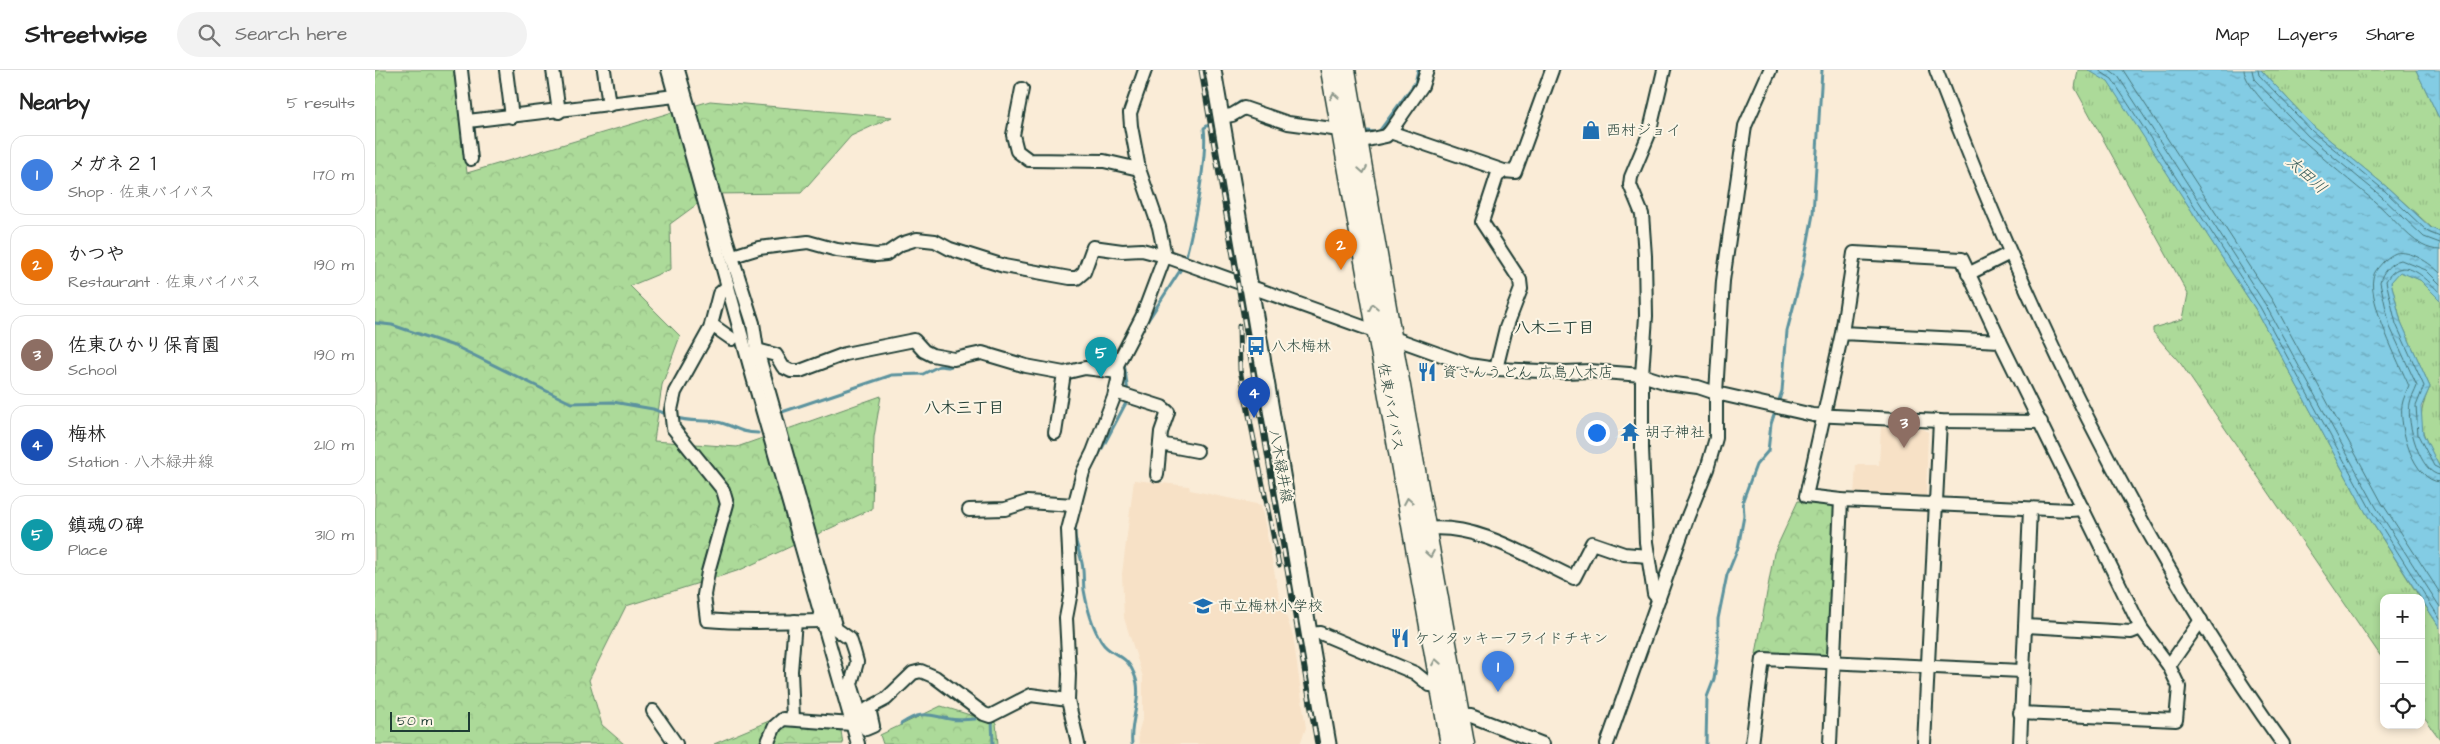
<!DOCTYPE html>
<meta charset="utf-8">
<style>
:root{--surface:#fff;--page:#f2f2f2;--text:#222;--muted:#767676;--line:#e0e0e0;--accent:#1f6fb2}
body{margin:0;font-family:"Architects Daughter","Klee One",sans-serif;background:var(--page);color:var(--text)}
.controls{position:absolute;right:15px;bottom:15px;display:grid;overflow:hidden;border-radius:10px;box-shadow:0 2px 8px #0003}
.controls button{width:45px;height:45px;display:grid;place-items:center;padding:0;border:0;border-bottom:1px solid var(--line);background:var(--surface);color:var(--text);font:25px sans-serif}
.scale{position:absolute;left:15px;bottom:12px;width:80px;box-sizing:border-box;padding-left:5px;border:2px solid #1f3d34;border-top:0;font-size:14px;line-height:18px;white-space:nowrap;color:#1f3d34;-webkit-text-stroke:4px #fcf5e5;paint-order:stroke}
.you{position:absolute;left:1221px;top:362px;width:18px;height:18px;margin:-12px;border:4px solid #fff;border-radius:50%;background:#1a73e8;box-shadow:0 0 0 8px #1a73e833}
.badge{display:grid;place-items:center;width:32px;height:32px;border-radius:50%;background:var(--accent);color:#fff;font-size:16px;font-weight:700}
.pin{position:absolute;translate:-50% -41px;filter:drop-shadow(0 1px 2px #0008)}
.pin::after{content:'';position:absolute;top:26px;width:18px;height:15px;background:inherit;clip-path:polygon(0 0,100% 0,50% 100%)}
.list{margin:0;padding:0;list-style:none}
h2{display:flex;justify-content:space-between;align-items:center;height:65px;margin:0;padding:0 20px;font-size:21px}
h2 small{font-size:16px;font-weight:400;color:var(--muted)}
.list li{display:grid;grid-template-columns:32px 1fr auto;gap:15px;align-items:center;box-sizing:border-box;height:80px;margin:0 10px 10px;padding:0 10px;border:1px solid var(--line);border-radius:15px}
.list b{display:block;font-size:19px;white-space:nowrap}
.list p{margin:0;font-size:16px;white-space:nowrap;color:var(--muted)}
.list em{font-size:16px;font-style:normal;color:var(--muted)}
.icon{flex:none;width:28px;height:28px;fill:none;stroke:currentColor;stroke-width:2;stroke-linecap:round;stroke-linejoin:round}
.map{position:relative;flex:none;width:2065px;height:674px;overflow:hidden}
header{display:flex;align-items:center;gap:30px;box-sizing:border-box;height:70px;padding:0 25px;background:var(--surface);border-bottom:1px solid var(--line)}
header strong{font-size:24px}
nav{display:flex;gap:28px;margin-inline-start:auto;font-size:18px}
.search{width:350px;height:45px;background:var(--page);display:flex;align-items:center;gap:12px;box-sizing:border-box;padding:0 18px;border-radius:28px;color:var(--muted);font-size:19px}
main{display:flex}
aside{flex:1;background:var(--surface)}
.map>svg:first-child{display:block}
.built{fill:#f7e1c6}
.grass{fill:url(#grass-tufts);stroke:#668c66}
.forest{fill:url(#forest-crowns);stroke:#668c66}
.water{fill:url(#water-ripples);stroke:#5b939e}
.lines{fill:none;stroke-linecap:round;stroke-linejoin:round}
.shore{stroke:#47767a;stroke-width:1}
.stream{stroke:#5b939e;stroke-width:3}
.minor-casing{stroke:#1f3d34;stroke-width:16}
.major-casing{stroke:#1f3d34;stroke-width:19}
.highway-casing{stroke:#1f3d34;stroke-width:21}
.minor{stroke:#fcf5e5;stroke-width:12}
.major{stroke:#fcf5e5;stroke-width:15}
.highway{stroke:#fcf5e5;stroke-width:18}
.rail-casing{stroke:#1f3d34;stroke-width:5}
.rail{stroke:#fcf5e5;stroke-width:3;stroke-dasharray:9;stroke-linecap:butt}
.oneway{stroke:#8e998c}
.labels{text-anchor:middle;stroke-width:4;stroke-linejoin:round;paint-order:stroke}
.poi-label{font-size:15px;fill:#1f3d34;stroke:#fcf5e5;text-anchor:start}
.street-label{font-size:15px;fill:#1f3d34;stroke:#fcf5e5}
.water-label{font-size:16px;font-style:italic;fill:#335a57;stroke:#fcf5e5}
.neighbourhood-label{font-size:16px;font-weight:bold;fill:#1f3d34;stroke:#fcf5e5}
</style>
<header>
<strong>Streetwise</strong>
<div class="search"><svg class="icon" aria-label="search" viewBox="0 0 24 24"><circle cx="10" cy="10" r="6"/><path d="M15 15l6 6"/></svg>Search here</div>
<nav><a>Map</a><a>Layers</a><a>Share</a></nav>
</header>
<main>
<aside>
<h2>Nearby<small>5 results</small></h2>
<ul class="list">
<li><span class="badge" style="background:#3f7fe0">1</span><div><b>メガネ２１</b><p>Shop · 佐東バイパス</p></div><em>170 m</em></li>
<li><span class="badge" style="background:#e8710a">2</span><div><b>かつや</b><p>Restaurant · 佐東バイパス</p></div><em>190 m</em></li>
<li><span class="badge" style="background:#8d6e63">3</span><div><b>佐東ひかり保育園</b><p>School</p></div><em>190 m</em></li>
<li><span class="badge" style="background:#1a4fb4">4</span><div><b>梅林</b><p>Station · 八木緑井線</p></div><em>210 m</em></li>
<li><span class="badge" style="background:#0f9aa8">5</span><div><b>鎮魂の碑</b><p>Place</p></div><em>310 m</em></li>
</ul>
</aside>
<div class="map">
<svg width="2065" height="674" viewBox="0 0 2065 674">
<defs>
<pattern id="grass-tufts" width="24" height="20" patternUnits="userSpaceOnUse" patternTransform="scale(1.25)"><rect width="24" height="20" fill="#acda99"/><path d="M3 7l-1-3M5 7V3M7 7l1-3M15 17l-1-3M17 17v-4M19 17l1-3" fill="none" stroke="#94bc84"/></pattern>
<pattern id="forest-crowns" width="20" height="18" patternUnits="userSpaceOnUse" patternTransform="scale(1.25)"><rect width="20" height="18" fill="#acda99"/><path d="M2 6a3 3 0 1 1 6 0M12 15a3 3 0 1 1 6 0" fill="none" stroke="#94bc84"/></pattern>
<pattern id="water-ripples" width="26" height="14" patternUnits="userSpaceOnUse" patternTransform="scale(1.25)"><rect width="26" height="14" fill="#83cce4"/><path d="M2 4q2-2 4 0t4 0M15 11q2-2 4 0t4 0" fill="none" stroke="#6ba7ba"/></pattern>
</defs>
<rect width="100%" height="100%" fill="#faecd7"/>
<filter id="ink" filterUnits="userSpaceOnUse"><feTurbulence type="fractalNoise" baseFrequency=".02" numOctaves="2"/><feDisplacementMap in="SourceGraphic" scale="10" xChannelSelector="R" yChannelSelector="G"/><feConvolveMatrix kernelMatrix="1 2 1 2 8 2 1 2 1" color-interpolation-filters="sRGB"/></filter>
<g filter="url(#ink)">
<g class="built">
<path d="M 1506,357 L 1549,359 L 1553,362 L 1551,425 L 1548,429 L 1479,426 L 1481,395 L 1504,395 Z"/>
<path d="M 759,410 L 814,416 L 815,420 L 886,435 L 904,525 L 918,566 L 931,658 L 925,674 L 764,674 L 763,664 L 768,646 L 768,607 L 749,548 L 747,504 Z"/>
</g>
<g class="grass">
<path d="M 1703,0 L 1713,0 L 1733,11 L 1881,240 L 1991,443 L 2045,528 L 2009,528 L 2009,591 L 1806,294 L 1778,262 L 1778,258 L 1808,249 L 1813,224 L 1700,18 Z"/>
<path d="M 1886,0 L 2041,0 L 2065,50 L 2065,162 L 2057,158 L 2013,118 L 1940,58 Z"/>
<path d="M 2025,201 L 2045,210 L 2065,230 L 2065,398 C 2048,365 2038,353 2055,317 L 2026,252 L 2016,212 Z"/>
<path d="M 2046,529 L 2065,558 L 2065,669 L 2046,644 Z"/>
</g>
<g class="forest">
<path d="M 0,0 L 79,0 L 92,103 L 335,31 L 517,47 L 476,66 L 426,123 L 336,124 L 295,154 L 296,199 L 255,216 L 305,266 L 287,315 L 279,371 L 362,377 L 506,326 L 499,367 L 497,439 L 365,500 L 251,536 L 214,610 L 227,655 L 249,674 L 0,674 Z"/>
<path d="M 1423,431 L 1457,433 L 1461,437 L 1455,582 L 1451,586 L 1381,584 L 1399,483 Z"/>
<path d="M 566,636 L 621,653 L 623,674 L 508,674 L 505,665 Z"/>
<path d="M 394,651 L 466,661 L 468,674 L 339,674 Z"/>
</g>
<g class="water">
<path d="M 1713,0 L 1886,0 L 1940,58 L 2013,118 L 2056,158 L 2065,162 L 2065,230 L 2045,210 L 2025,202 L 2016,212 L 2026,252 L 2055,317 L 2046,337 L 2048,364 L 2065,398 L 2065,558 L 1991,443 L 1881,240 L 1733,12 Z"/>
<path d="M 2041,0 L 2065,0 L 2065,50 Z"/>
</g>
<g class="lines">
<g class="shore">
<path d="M 1723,0 L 1737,9 L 1885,237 L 1996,440 L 2065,549"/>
<path d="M 1735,0 L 1743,6 L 1890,234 L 2001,437 L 2065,537"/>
<path d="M 1748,0 L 1897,230 L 2007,433 L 2065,523"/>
<path d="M 1869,0 C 1870,28 1975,110 1999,131 C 2015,144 2029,164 2047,175 C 2053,178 2059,180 2065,180"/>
<path d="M 1877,0 L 1879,9 L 1933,66 L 2006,126 L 2049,167 L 2065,173"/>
<path d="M 1883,0 L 1884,5 L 1937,61 L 2010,121 L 2053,162 L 2065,167"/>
<path d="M 2065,203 C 2055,193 2036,180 2021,183 C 2016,185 2012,188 2008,192 C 2004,197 1999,201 1998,208 C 1993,232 2024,293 2034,316 C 2032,322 2028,328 2027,335 C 2024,357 2038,411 2065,412"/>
<path d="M 2065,214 L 2051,200 L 2026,190 C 2016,192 2007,202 2005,212 L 2015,257 L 2042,316 C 2040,322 2036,328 2035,334 C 2031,352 2045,404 2065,405"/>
<path d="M 2065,223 C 2050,207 2027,183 2011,211 L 2021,254 L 2049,316 L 2041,336 L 2043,365 L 2059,396 L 2065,399"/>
</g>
<g class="stream">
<path d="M 856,39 L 865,32 L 870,34"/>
<path d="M 993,61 L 1003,63 L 1040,13 L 1043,0"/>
<path d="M 810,190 C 818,160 833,87 829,58 L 841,50"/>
<path d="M 0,253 L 17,255 L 82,277 L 196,333 L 238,332 L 278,339 L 294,345"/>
<path d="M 768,258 L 808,196"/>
<path d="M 749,292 L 753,323"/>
<path d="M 1403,333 L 1407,321 L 1412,261 L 1427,203 L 1438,144 L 1447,0"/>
<path d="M 407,342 L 517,305 L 548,304 L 564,296 L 573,297 L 583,294"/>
<path d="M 299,347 C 314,353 327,349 342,352 C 359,355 363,363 383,363"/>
<path d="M 713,405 L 753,329"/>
<path d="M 701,452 C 698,473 703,474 707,493 C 709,502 708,511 709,520 C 712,537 717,556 726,571 C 737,589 752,580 761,609 C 767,630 754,653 757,674"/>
<path d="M 617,651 L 618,674"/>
<path d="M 526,654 C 547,640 553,645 575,649 C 583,651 592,649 600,649"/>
<path d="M 1331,674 L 1332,627 L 1339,609 L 1343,583 L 1343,549 L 1352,505 L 1363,478 L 1369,446 L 1368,430 L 1381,395 L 1393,381 L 1396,354 L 1401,339"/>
</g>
<g class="minor-casing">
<g id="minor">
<path d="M 86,0 L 96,89"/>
<path d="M 131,0 L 137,47"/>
<path d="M 178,0 L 184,42"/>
<path d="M 229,0 L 234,35"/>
<path d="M 293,0 L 379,311 L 483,674"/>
<path d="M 303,0 L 351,168 L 378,253 L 382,280 L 461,559 L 475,569 L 479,581 L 482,592 L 476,614 L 489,656 L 491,659 L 498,656 L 494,638 L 511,629 L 538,603 L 546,601 L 560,607 L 609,644 L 615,646 L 656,625 L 693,630"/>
<path d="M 1561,0 C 1651,236 1760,468 1908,674"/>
<path d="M 647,19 L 638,65 L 642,81 L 654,90 L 729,91 L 764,99"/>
<path d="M 846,47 L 857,45 L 869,38 L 913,53 L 965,60"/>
<path d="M 93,51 L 300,26"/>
<path d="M 1015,62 L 1129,101"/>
<path d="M 983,72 L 1011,66 L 1015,62 L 1047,16 L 1052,0"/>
<path d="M 358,186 L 384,178 L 433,172 L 462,180 L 501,185 L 511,184 L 526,174 L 542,169 L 560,171 L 575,179 L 629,196 L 695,208 L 702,208 L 709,202 L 718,177 L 747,181 L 767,180 L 790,186 L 1094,295 L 1121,299 L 1189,302 L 1215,301 L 1267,305 L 1292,313 L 1323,317 L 1341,323 L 1438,345 L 1565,351 L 1666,352"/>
<path d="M 1593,204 L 1635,183"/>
<path d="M 353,216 L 344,224 L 335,259 L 300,322 L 296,340 L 298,358 L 348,420 L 352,434 L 333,502 L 329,525 L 332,550 C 370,554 408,551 447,551"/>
<path d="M 337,255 L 357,269"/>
<path d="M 1467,263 L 1625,271 L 1587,189 L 1479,183 L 1467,263 L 1431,426 L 1466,430 L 1695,440 L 1709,439"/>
<path d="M 1625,271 L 1766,558 L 1794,596 L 1804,617 L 1801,650 L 1645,643"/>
<path d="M 382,280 L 401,285 L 408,297 L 416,301 L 425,301 L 470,284 L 539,270 L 549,281 L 557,285 L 579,289 L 607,283 L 651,296 L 689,303"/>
<path d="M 1121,299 L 1131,258 L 1146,219 L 1145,210 L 1107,152 L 1122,106 L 1129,101 L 1140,102 L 1177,0"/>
<path d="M 740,322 L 787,337 L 793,342 L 786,362 L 782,405"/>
<path d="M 680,363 L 689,303 L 710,298 L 743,302"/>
<path d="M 785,374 L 822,381"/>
<path d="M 594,440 L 630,439 L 652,432 L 699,435"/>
<path d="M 1051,459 C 1103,453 1153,487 1199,508 L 1217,473 L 1249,484 L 1273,486"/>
<path d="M 1284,528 L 1279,524 L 1271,472 L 1267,378 L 1267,305 L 1271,246 L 1270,186 L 1267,144 L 1255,115 L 1256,107 L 1274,64 L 1289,0"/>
<path d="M 1650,556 L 1756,562 L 1766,558"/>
<path d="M 935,564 L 945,563 L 1040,603 L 1055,615 L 1065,616"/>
<path d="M 1794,596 L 1826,550"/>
<path d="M 278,641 L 301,674"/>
<path d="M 1077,645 L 1096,646 L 1168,674"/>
<path d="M 418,649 L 416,601 L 420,551"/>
<path d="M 392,674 L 400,656 L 408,649 L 477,654"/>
<path d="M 703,674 L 693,630 L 694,604 L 691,548 L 696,522 L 693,460 L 708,402 L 718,382 L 739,327 L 743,310 L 742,295 L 767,247 L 790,186 L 784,157 L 764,99 L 756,56 L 755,43 L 770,0"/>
<path d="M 1232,674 L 1313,446 L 1332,399 L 1341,368 L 1341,323 L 1348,211 L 1370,56 L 1395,0"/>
<path d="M 1377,674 L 1388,589 L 1647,601"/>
<path d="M 1455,674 L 1466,430"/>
<path d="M 1549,674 L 1565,351"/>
<path d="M 1645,674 L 1655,439"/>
</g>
</g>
<g class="major-casing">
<path id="major" d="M 838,0 L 953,674"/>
</g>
<g class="highway-casing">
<g id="highway">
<path d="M 955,0 L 1075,674"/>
<path d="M 971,0 L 1017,266 L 1090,674"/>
</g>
</g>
<use href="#minor" class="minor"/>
<use href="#major" class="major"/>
<use href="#highway" class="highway"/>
<g class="rail-casing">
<g id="rail">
<path d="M 826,0 L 942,674"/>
<path d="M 864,256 L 865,300 L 904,495"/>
</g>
</g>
<use href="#rail" class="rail"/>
</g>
<defs><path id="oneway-chevron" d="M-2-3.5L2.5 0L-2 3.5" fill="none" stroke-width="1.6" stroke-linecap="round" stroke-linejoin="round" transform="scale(1.25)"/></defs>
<g class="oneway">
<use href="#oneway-chevron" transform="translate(959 26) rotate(-100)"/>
<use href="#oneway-chevron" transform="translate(988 100) rotate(80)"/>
<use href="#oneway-chevron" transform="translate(998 237) rotate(-101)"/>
<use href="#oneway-chevron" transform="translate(1033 431) rotate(-100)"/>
<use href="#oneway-chevron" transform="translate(1055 484) rotate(80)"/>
<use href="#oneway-chevron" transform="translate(1061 592) rotate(-100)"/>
</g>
</g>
<defs>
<g id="shop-bare" transform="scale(1.5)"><path d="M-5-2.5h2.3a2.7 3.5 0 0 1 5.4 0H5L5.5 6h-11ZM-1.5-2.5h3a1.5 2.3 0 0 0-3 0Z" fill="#1f6fb2" stroke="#fcf5e5" stroke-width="2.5" paint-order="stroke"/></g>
<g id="bus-bare" transform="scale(1.5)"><path d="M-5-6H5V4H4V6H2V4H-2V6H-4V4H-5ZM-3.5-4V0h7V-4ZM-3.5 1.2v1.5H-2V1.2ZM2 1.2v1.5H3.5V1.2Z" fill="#1f6fb2" stroke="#fcf5e5" stroke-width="2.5" paint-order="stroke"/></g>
<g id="restaurant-bare" transform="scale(1.5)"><path d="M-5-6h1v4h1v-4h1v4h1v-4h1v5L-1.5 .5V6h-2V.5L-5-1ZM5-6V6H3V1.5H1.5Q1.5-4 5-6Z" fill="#1f6fb2" stroke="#fcf5e5" stroke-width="2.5" paint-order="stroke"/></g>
<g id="temple-bare" transform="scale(1.5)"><path d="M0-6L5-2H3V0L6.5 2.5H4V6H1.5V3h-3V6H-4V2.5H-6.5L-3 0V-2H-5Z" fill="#1f6fb2" stroke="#fcf5e5" stroke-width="2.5" paint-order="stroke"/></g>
<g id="school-bare" transform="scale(1.5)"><path d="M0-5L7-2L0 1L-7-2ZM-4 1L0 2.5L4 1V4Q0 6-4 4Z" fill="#1f6fb2" stroke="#fcf5e5" stroke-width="2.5" paint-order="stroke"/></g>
</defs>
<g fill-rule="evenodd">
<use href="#shop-bare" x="1216" y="60"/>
<use href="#bus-bare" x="881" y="276"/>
<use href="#restaurant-bare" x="1052" y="302"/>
<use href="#temple-bare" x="1255" y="362"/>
<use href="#school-bare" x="828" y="536"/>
<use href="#restaurant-bare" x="1025" y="568"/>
</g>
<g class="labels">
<g class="poi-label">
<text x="1231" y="65">西村ジョイ</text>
<text x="896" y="281">八木梅林</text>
<text x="1067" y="307">資さんうどん 広島八木店</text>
<text x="1270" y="367">胡子神社</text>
<text x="843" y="541">市立梅林小学校</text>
<text x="1040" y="573">ケンタッキーフライドチキン</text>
</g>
<g class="street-label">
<text transform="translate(1016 337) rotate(80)" y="5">佐東バイパス</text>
<text transform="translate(906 396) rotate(80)" y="5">八木緑井線</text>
</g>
<g class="water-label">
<text transform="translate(1932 104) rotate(42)" y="6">太田川</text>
</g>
<g class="neighbourhood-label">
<text x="1179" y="263">八木二丁目</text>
<text x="589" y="343">八木三丁目</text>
</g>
</g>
</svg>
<div class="controls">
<button>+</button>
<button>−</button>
<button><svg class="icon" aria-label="locate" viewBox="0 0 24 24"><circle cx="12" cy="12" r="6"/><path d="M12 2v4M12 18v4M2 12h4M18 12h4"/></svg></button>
</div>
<div class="scale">50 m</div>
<div class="you"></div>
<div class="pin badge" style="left:1123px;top:622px;background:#3f7fe0">1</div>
<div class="pin badge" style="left:966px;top:200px;background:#e8710a">2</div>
<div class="pin badge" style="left:1529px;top:378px;background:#8d6e63">3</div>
<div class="pin badge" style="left:879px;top:348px;background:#1a4fb4">4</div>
<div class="pin badge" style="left:726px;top:308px;background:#0f9aa8">5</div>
</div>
</main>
